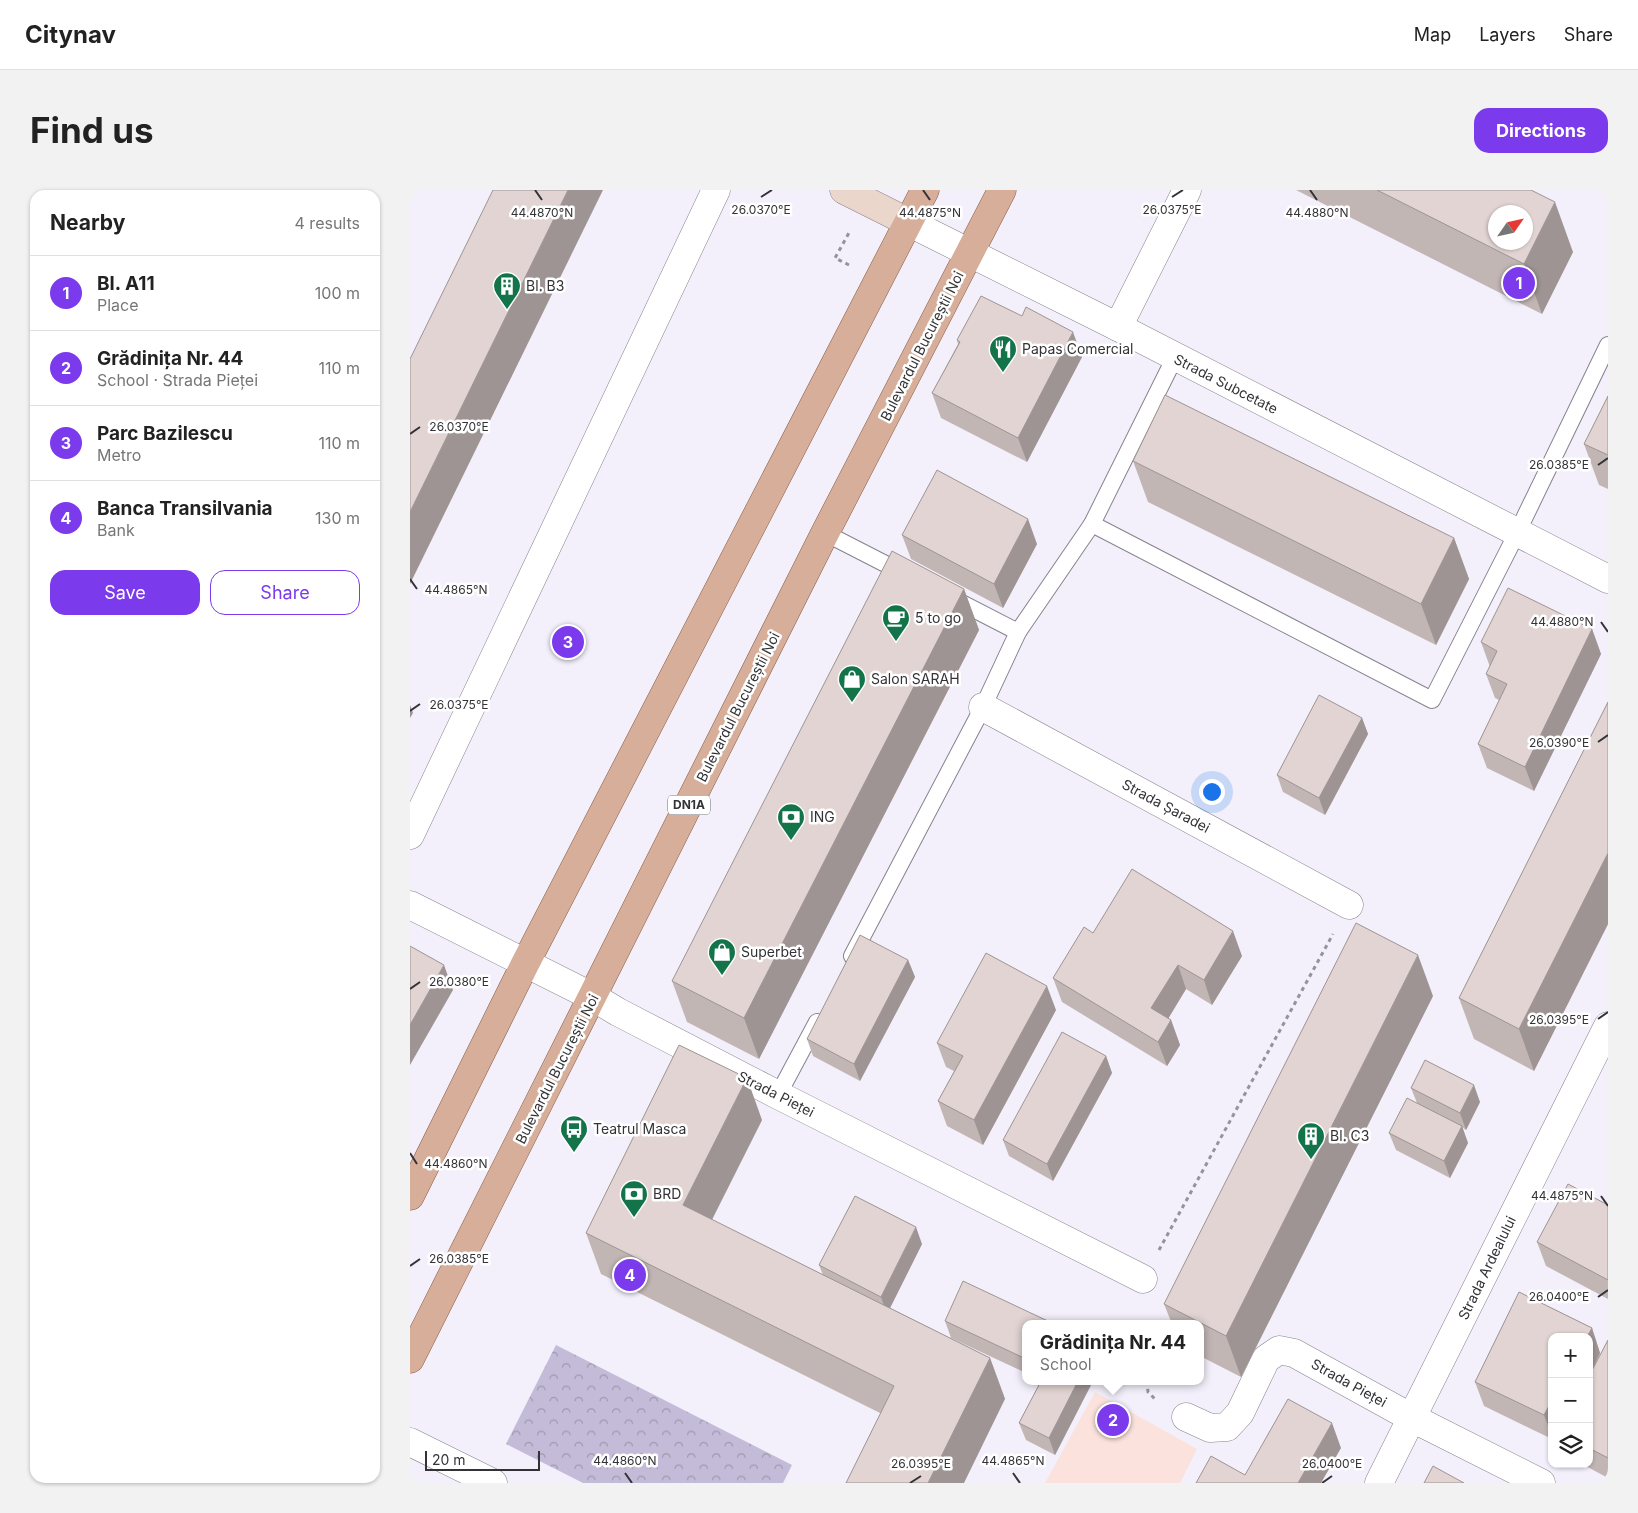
<!DOCTYPE html>
<meta charset="utf-8">
<style>
:root{--surface:#fff;--page:#f2f2f2;--text:#222;--muted:#767676;--line:#e0e0e0;--accent:#7c3aed}
body{margin:0;font-family:Inter,sans-serif;background:var(--page);color:var(--text)}
.controls{position:absolute;right:15px;bottom:15px;display:grid;overflow:hidden;border-radius:10px;box-shadow:0 1px 4px #0004}
.controls button{width:45px;height:45px;display:grid;place-items:center;padding:0;border:0;border-bottom:1px solid var(--line);background:var(--surface);color:var(--text);font:25px sans-serif}
.compass{position:absolute;left:1078px;top:15px;width:45px;height:45px;border-radius:50%;background:var(--surface);box-shadow:0 1px 4px #0004;rotate:56deg}
.scale{position:absolute;left:15px;bottom:12px;width:115px;box-sizing:border-box;padding-left:5px;border:2px solid #333236;border-top:0;font-size:14px;line-height:18px;white-space:nowrap;color:#333236;-webkit-text-stroke:4px #fff;paint-order:stroke}
.you{position:absolute;left:801px;top:601px;width:18px;height:18px;margin:-12px;border:4px solid #fff;border-radius:50%;background:#1a73e8;box-shadow:0 0 0 8px #1a73e833}
.badge{display:grid;place-items:center;width:32px;height:32px;border-radius:50%;background:var(--accent);color:#fff;font-size:16px;font-weight:700}
.pin{position:absolute;translate:-50% -50%;border:2px solid #fff;box-shadow:0 1px 5px #0006}
.popup{position:absolute;left:612px;top:1130px;width:182px;height:65px;box-sizing:border-box;display:grid;place-content:center;border-radius:10px;background:var(--surface);filter:drop-shadow(0 1px 4px #0005);font-size:16px;white-space:nowrap;color:var(--muted)}
.popup b{font-size:19px;color:var(--text)}
.popup::after{content:'';position:absolute;left:50%;top:100%;margin-left:-10px;border:10px solid transparent;border-top-color:var(--surface)}
.list{margin:0;padding:0;list-style:none}
h2{display:flex;justify-content:space-between;align-items:center;height:65px;margin:0;padding:0 20px;font-size:21px}
h2 small{font-size:16px;font-weight:400;color:var(--muted)}
.list li{display:grid;grid-template-columns:32px 1fr auto;gap:15px;align-items:center;box-sizing:border-box;height:75px;padding:0 20px;border-top:1px solid var(--line)}
.list b{display:block;font-size:19px;white-space:nowrap}
.list p{margin:0;font-size:16px;white-space:nowrap;color:var(--muted)}
.list em{font-size:16px;font-style:normal;color:var(--muted)}
.actions{display:flex;gap:10px;padding:15px 20px}
.actions a{flex:1;padding:11px 0;border:1px solid var(--accent);border-radius:15px;text-align:center;font-size:18px;color:var(--accent)}
.actions .main{background:var(--accent);color:#fff}
.icon{flex:none;width:28px;height:28px;fill:none;stroke:currentColor;stroke-width:2;stroke-linecap:round;stroke-linejoin:round}
.map{position:relative;flex:none;width:1198px;height:1293px;overflow:hidden;border-radius:15px}
header{display:flex;align-items:center;gap:30px;box-sizing:border-box;height:70px;padding:0 25px;background:var(--surface);border-bottom:1px solid var(--line)}
header strong{font-size:24px}
nav{display:flex;gap:28px;margin-inline-start:auto;font-size:18px}
.intro{display:flex;align-items:center;justify-content:space-between;box-sizing:border-box;height:120px;padding:0 30px}
h1{margin:0;font-size:35px}
.button{padding:12px 22px;border-radius:15px;background:var(--accent);color:#fff;font-size:18px;font-weight:700}
main{display:flex;gap:30px;padding:0 30px}
aside{flex:1;background:var(--surface);border-radius:15px;box-shadow:0 1px 4px #0004}
.map>svg:first-child{display:block}
.education{fill:#fce2dc}
.forest{fill:url(#forest-crowns)}
.lines{fill:none;stroke-linecap:round;stroke-linejoin:round}
.lane-casing{stroke:#86838d;stroke-width:18}
.street-casing{stroke:#86838d;stroke-width:29}
.secondary-casing{stroke:#86838d;stroke-width:29}
.primary-casing{stroke:#8b604a;stroke-width:29}
.path{stroke:#95939a;stroke-width:3;stroke-dasharray:4 4;stroke-linecap:butt}
.lane{stroke:#fff;stroke-width:16}
.street{stroke:#fff;stroke-width:28}
.secondary{stroke:#ebd6cc;stroke-width:28}
.primary{stroke:#d6ae99;stroke-width:28}
.wall{fill:#c2b6b5}
.shaded-wall{fill:#9e9493}
.building{fill:#e1d4d2;stroke:#9e9493;fill-rule:evenodd}
.ticks{fill:none;stroke:#333236;stroke-width:2}
.labels{text-anchor:middle;stroke-width:5;stroke-linejoin:round;paint-order:stroke}
.shield{fill:#fff;stroke:#707072;stroke-width:1}
.shield-label{font-size:12px;font-weight:bold;fill:#333236}
.poi-label{font-size:14px;fill:#333236;stroke:#fff;text-anchor:start}
.street-label{font-size:14px;fill:#333236;stroke:#fff}
.ticks-label{font-size:12px;text-anchor:middle;fill:#333236;stroke:#fff;stroke-width:5;stroke-linejoin:round;paint-order:stroke}
</style>
<header>
<strong>Citynav</strong>
<nav><a>Map</a><a>Layers</a><a>Share</a></nav>
</header>
<div class="intro"><h1>Find us</h1><a class="button">Directions</a></div>
<main>
<aside>
<h2>Nearby<small>4 results</small></h2>
<ul class="list">
<li><span class="badge">1</span><div><b>Bl. A11</b><p>Place</p></div><em>100 m</em></li>
<li><span class="badge">2</span><div><b>Grădinița Nr. 44</b><p>School · Strada Pieței</p></div><em>110 m</em></li>
<li><span class="badge">3</span><div><b>Parc Bazilescu</b><p>Metro</p></div><em>110 m</em></li>
<li><span class="badge">4</span><div><b>Banca Transilvania</b><p>Bank</p></div><em>130 m</em></li>
</ul>
<div class="actions"><a class="main">Save</a><a>Share</a></div>
</aside>
<div class="map">
<svg width="1198" height="1293" viewBox="0 0 1198 1293">
<defs>
<pattern id="forest-crowns" width="20" height="18" patternUnits="userSpaceOnUse" patternTransform="scale(1.25)"><rect width="20" height="18" fill="#c3bbd7"/><path d="M2 6a3 3 0 1 1 6 0M12 15a3 3 0 1 1 6 0" fill="none" stroke="#9f99af"/></pattern>
</defs>
<rect width="100%" height="100%" fill="#f3f0fb"/>
<path class="education" d="M 685,1202 L 787,1259 L 770,1293 L 635,1293 Z"/>
<path class="forest" d="M 146,1155 L 382,1275 L 373,1293 L 173,1293 L 96,1254 Z"/>
<g class="lines">
<g class="lane-casing">
<g id="lane">
<path d="M 682,334 L 1022,510 L 1107,343 L 1198,155"/>
<path d="M 415,343 L 495,384"/>
<path d="M 542,408 L 608,442"/>
<path d="M 442,766 L 573,517 L 608,442 L 682,334 L 765,167"/>
<path d="M 368,905 L 407,832"/>
</g>
</g>
<g class="street-casing">
<g id="street">
<path d="M 498,32 L 708,137 L 1198,389"/>
<path d="M 708,137 L 777,0"/>
<path d="M 573,517 L 939,715"/>
<path d="M 0,645 L 306,0"/>
<path d="M 0,715 L 183,807 L 208,822 L 368,905 L 733,1089"/>
<path d="M 776,1227 L 800,1238 L 817,1237 L 830,1223 L 856,1169 L 869,1160 L 884,1163 L 1002,1228 L 1131,1293"/>
<path d="M 0,1252 L 83,1293"/>
<path d="M 969,1293 L 1198,836"/>
</g>
</g>
<g class="secondary-casing">
<path id="secondary" d="M 434,0 L 498,32"/>
</g>
<g class="primary-casing">
<g id="primary">
<path d="M 0,1006 L 115,774 L 515,0"/>
<path d="M 0,1169 L 415,343 L 592,0"/>
</g>
</g>
<g class="path">
<path d="M 439,75 L 425,68 L 440,41"/>
<path d="M 749,1060 L 923,744"/>
<path d="M 737,1191 L 738,1202 L 747,1211"/>
</g>
<use href="#lane" class="lane"/>
<use href="#street" class="street"/>
<use href="#secondary" class="secondary"/>
<use href="#primary" class="primary"/>
</g>
<g class="wall">
<path d="M 886,0 L 1121,0 L 1163,62 L 1132,124 Z"/>
<path d="M 612,126 L 672,167 L 617,272 L 531,228 L 522,203 L 548,154 L 547,150 Z"/>
<path d="M 1198,206 L 1198,299 L 1189,295 L 1174,254 Z"/>
<path d="M 723,271 L 1044,348 L 1059,389 L 1026,455 L 738,312 Z"/>
<path d="M 492,345 L 627,354 L 593,418 L 501,369 Z"/>
<path d="M 554,399 L 569,440 L 349,869 L 277,832 L 262,791 Z"/>
<path d="M 1182,439 L 1191,464 L 1124,601 L 1077,578 L 1068,554 L 1089,510 L 1085,508 L 1076,484 L 1080,477 L 1071,452 Z"/>
<path d="M 1198,512 L 1198,734 L 1124,881 L 1064,849 L 1049,808 Z"/>
<path d="M 952,528 L 958,544 L 915,625 L 873,602 L 867,585 Z"/>
<path d="M 683,743 L 832,766 L 802,815 L 776,799 L 758,829 L 761,830 L 770,855 L 757,876 L 652,812 L 643,788 Z"/>
<path d="M 498,770 L 505,787 L 450,891 L 403,866 L 397,849 Z"/>
<path d="M 1023,806 L 831,1187 L 790,1166 L 790,1134 L 762,1134 L 754,1114 Z"/>
<path d="M 646,820 L 573,955 L 537,936 L 528,911 L 544,881 L 536,877 L 527,853 Z"/>
<path d="M 696,866 L 702,883 L 643,991 L 599,966 L 593,950 Z"/>
<path d="M 1001,898 L 1070,912 L 1056,940 L 1052,937 L 1058,953 L 1040,988 L 986,960 L 979,943 L 1007,913 Z"/>
<path d="M 352,930 L 302,1030 L 413,1085 L 409,1075 L 512,1054 L 480,1118 L 580,1168 L 595,1209 L 470,1223 L 191,1084 L 176,1043 Z"/>
<path d="M 1198,1015 L 1198,1109 L 1136,1076 L 1127,1052 Z"/>
<path d="M 1109,1102 L 1182,1138 L 1190,1163 L 1183,1178 L 1198,1150 L 1198,1288 L 1172,1274 L 1179,1274 L 1179,1147 L 1142,1147 L 1142,1249 L 1074,1216 L 1065,1192 Z"/>
<path d="M 535,1131 L 642,1133 L 642,1134 L 616,1134 L 616,1183 L 541,1148 Z"/>
<path d="M 631,1191 L 683,1191 L 645,1265 L 616,1250 L 609,1233 Z"/>
</g>
<g class="shaded-wall">
<path d="M 158,0 L 193,0 L 0,394 L 0,322 Z"/>
<path d="M 1145,12 L 1163,62 L 1132,124 L 1114,74 Z"/>
<path d="M 663,142 L 672,167 L 617,272 L 608,248 Z"/>
<path d="M 618,329 L 627,354 L 593,418 L 584,394 Z"/>
<path d="M 1044,348 L 1059,389 L 1026,455 L 1011,414 Z"/>
<path d="M 554,399 L 569,440 L 349,869 L 334,828 Z"/>
<path d="M 1182,439 L 1191,464 L 1124,601 L 1115,577 Z"/>
<path d="M 0,515 L 3,523 L 0,528 Z"/>
<path d="M 952,528 L 958,544 L 915,625 L 909,608 Z"/>
<path d="M 1198,663 L 1198,734 L 1124,881 L 1109,839 Z"/>
<path d="M 823,741 L 832,766 L 802,815 L 794,790 Z"/>
<path d="M 1008,765 L 1023,806 L 831,1187 L 816,1146 Z"/>
<path d="M 498,770 L 505,787 L 450,891 L 444,874 Z"/>
<path d="M 34,775 L 43,800 L 0,875 L 0,835 Z"/>
<path d="M 768,775 L 776,799 L 750,842 L 741,818 Z"/>
<path d="M 637,796 L 646,820 L 573,955 L 564,930 Z"/>
<path d="M 761,830 L 770,855 L 757,876 L 748,852 Z"/>
<path d="M 696,866 L 702,883 L 643,991 L 637,974 Z"/>
<path d="M 337,888 L 352,930 L 288,1057 L 273,1015 Z"/>
<path d="M 1064,895 L 1070,912 L 1056,940 L 1050,923 Z"/>
<path d="M 1052,936 L 1058,953 L 1040,988 L 1034,971 Z"/>
<path d="M 506,1037 L 512,1054 L 477,1124 L 471,1107 Z"/>
<path d="M 1182,1138 L 1190,1163 L 1183,1178 L 1179,1218 L 1179,1147 L 1177,1147 Z"/>
<path d="M 580,1168 L 595,1209 L 554,1293 L 518,1293 Z"/>
<path d="M 668,1191 L 683,1191 L 645,1265 L 639,1248 Z"/>
<path d="M 1142,1210 L 1142,1246 L 1134,1225 Z"/>
<path d="M 922,1233 L 931,1258 L 911,1293 L 888,1293 Z"/>
</g>
<g class="building">
<path d="M 83,0 L 158,0 L 0,322 L 0,169 Z"/>
<path d="M 967,0 L 1121,0 L 1145,12 L 1114,74 ZM 1086,22 L 1116,22 L 1116,52 L 1086,52 Z"/>
<path d="M 571,106 L 612,126 L 616,117 L 663,142 L 608,248 L 522,203 L 550,152 L 547,150 Z"/>
<path d="M 755,205 L 1044,348 L 1011,414 L 723,271 Z"/>
<path d="M 1198,206 L 1198,265 L 1174,254 Z"/>
<path d="M 527,280 L 618,329 L 584,394 L 492,345 Z"/>
<path d="M 482,361 L 554,399 L 334,828 L 262,791 Z"/>
<path d="M 1098,398 L 1182,439 L 1115,577 L 1068,554 L 1097,494 L 1076,484 L 1087,461 L 1071,452 Z"/>
<path d="M 909,505 L 952,528 L 909,608 L 867,585 Z"/>
<path d="M 1198,512 L 1198,663 L 1109,839 L 1049,808 Z"/>
<path d="M 722,679 L 823,741 L 794,790 L 768,775 L 741,818 L 761,830 L 748,852 L 643,788 L 674,737 L 683,743 Z"/>
<path d="M 946,733 L 1008,765 L 816,1146 L 754,1114 Z"/>
<path d="M 450,745 L 498,770 L 444,874 L 397,849 Z"/>
<path d="M 0,756 L 34,775 L 0,835 Z"/>
<path d="M 576,763 L 637,796 L 564,930 L 528,911 L 553,866 L 527,853 Z"/>
<path d="M 652,842 L 696,866 L 637,974 L 593,950 Z"/>
<path d="M 269,855 L 337,888 L 273,1015 L 580,1168 L 518,1293 L 436,1293 L 484,1196 L 176,1043 Z"/>
<path d="M 1015,870 L 1064,895 L 1050,923 L 1001,898 Z"/>
<path d="M 997,908 L 1052,936 L 1034,971 L 979,943 Z"/>
<path d="M 1158,994 L 1198,1015 L 1198,1090 L 1127,1052 Z"/>
<path d="M 445,1006 L 506,1037 L 471,1107 L 409,1075 Z"/>
<path d="M 553,1091 L 642,1133 L 642,1134 L 616,1134 L 616,1169 L 535,1131 Z"/>
<path d="M 1109,1102 L 1182,1138 L 1177,1147 L 1142,1147 L 1142,1210 L 1134,1225 L 1065,1192 Z"/>
<path d="M 662,1131 L 667,1134 L 660,1134 Z"/>
<path d="M 1198,1150 L 1198,1268 L 1179,1258 L 1179,1186 Z"/>
<path d="M 631,1191 L 668,1191 L 639,1248 L 609,1233 Z"/>
<path d="M 878,1209 L 922,1233 L 888,1293 L 786,1293 L 801,1266 L 835,1285 Z"/>
<path d="M 1023,1276 L 1054,1293 L 1014,1293 Z"/>
</g>
<path class="ticks" d="M 125,0 L 132,10M 513,0 L 520,10M 900,0 L 907,10M 351,7 L 362,0M 762,7 L 773,0M 0,244 L 10,237M 1188,275 L 1198,268M 0,389 L 7,399M 1191,432 L 1198,442M 0,521 L 10,514M 1188,552 L 1198,545M 0,799 L 10,792M 1188,829 L 1198,822M 0,963 L 7,974M 1191,1006 L 1198,1016M 0,1076 L 10,1069M 1188,1107 L 1198,1100M 215,1283 L 222,1293M 603,1283 L 610,1293M 500,1293 L 511,1286M 912,1293 L 922,1286"/>
<defs>
<g id="building-pin" transform="scale(1.4375)"><path d="M0 17L-7.5 6A9.5 9.5 0 1 1 7.5 6Z" fill="#137349" stroke="#fff"/><path d="M-4-6H4V6H1V3H-1V6H-4ZM-2.5-4.3h1.7v1.8h-1.7ZM.8-4.3h1.7v1.8H.8ZM-2.5-1h1.7V.8h-1.7ZM.8-1h1.7V.8H.8Z" fill="#fff"/></g>
<g id="restaurant-pin" transform="scale(1.4375)"><path d="M0 17L-7.5 6A9.5 9.5 0 1 1 7.5 6Z" fill="#137349" stroke="#fff"/><path d="M-5-6h1v4h1v-4h1v4h1v-4h1v5L-1.5 .5V6h-2V.5L-5-1ZM5-6V6H3V1.5H1.5Q1.5-4 5-6Z" fill="#fff"/></g>
<g id="cafe-pin" transform="scale(1.4375)"><path d="M0 17L-7.5 6A9.5 9.5 0 1 1 7.5 6Z" fill="#137349" stroke="#fff"/><path d="M-5.5-4.5H6V0H3Q3 3.5 0 3.5H-2.5Q-5.5 3.5-5.5 0ZM3-3.2v2h1.7v-2ZM-6 4.5H4V6H-6Z" fill="#fff"/></g>
<g id="shop-pin" transform="scale(1.4375)"><path d="M0 17L-7.5 6A9.5 9.5 0 1 1 7.5 6Z" fill="#137349" stroke="#fff"/><path d="M-5-2.5h2.3a2.7 3.5 0 0 1 5.4 0H5L5.5 6h-11ZM-1.5-2.5h3a1.5 2.3 0 0 0-3 0Z" fill="#fff"/></g>
<g id="bank-pin" transform="scale(1.4375)"><path d="M0 17L-7.5 6A9.5 9.5 0 1 1 7.5 6Z" fill="#137349" stroke="#fff"/><path d="M-6-4H6V4H-6ZM0-2.3a2.3 2.3 0 1 0 0 4.6a2.3 2.3 0 1 0 0-4.6Z" fill="#fff"/></g>
<g id="bus-pin" transform="scale(1.4375)"><path d="M0 17L-7.5 6A9.5 9.5 0 1 1 7.5 6Z" fill="#137349" stroke="#fff"/><path d="M-5-6H5V4H4V6H2V4H-2V6H-4V4H-5ZM-3.5-4V0h7V-4ZM-3.5 1.2v1.5H-2V1.2ZM2 1.2v1.5H3.5V1.2Z" fill="#fff"/></g>
</defs>
<g fill-rule="evenodd">
<use href="#building-pin" x="97" y="96"/>
<use href="#restaurant-pin" x="593" y="159"/>
<use href="#cafe-pin" x="486" y="428"/>
<use href="#shop-pin" x="442" y="489"/>
<use href="#bank-pin" x="381" y="627"/>
<use href="#shop-pin" x="312" y="762"/>
<use href="#bus-pin" x="164" y="939"/>
<use href="#building-pin" x="901" y="946"/>
<use href="#bank-pin" x="224" y="1004"/>
</g>
<g class="labels">
<rect class="shield" x="258" y="605.5" width="42" height="19" rx="4"/>
<g class="shield-label">
<text x="279" y="619">DN1A</text>
</g>
<g class="poi-label">
<text x="116" y="101">Bl. B3</text>
<text x="612" y="164">Papas Comercial</text>
<text x="505" y="433">5 to go</text>
<text x="461" y="494">Salon SARAH</text>
<text x="400" y="632">ING</text>
<text x="331" y="767">Superbet</text>
<text x="183" y="944">Teatrul Masca</text>
<text x="920" y="951">Bl. C3</text>
<text x="243" y="1009">BRD</text>
</g>
<g class="street-label">
<text transform="translate(512 156) rotate(-63)" y="5">Bulevardul Bucureștii Noi</text>
<text transform="translate(816 194) rotate(27)" y="5">Strada Subcetate</text>
<text transform="translate(328 517) rotate(-63)" y="5">Bulevardul Bucureștii Noi</text>
<text transform="translate(756 616) rotate(28)" y="5">Strada Șaradei</text>
<text transform="translate(147 879) rotate(-63)" y="5">Bulevardul Bucureștii Noi</text>
<text transform="translate(366 904) rotate(27)" y="5">Strada Pieței</text>
<text transform="translate(1077 1078) rotate(-64)" y="5">Strada Ardealului</text>
<text transform="translate(939 1193) rotate(29)" y="5">Strada Pieței</text>
</g>
</g>
<g class="ticks-label">
<text x="762" y="24">26.0375°E</text>
<text x="351" y="24">26.0370°E</text>
<text x="132" y="27">44.4870°N</text>
<text x="520" y="27">44.4875°N</text>
<text x="907" y="27">44.4880°N</text>
<text x="49" y="241">26.0370°E</text>
<text x="1149" y="279">26.0385°E</text>
<text x="46" y="404">44.4865°N</text>
<text x="1152" y="436">44.4880°N</text>
<text x="49" y="519">26.0375°E</text>
<text x="1149" y="557">26.0390°E</text>
<text x="49" y="796">26.0380°E</text>
<text x="1149" y="834">26.0395°E</text>
<text x="46" y="978">44.4860°N</text>
<text x="1152" y="1010">44.4875°N</text>
<text x="49" y="1073">26.0385°E</text>
<text x="1149" y="1111">26.0400°E</text>
<text x="215" y="1275">44.4860°N</text>
<text x="603" y="1275">44.4865°N</text>
<text x="511" y="1278">26.0395°E</text>
<text x="922" y="1278">26.0400°E</text>
</g>
</svg>
<div class="controls">
<button>+</button>
<button>−</button>
<button><svg class="icon" aria-label="layers" viewBox="0 0 24 24"><path d="M12 4l9 5-9 5-9-5zM3 14l9 5 9-5"/></svg></button>
</div>
<svg class="compass" viewBox="-18 -18 36 36"><path d="M0-13l5 13h-10z" fill="#e53935"/><path d="M0 13l5-13h-10z" fill="#767676"/></svg>
<div class="scale">20 m</div>
<div class="you"></div>
<div class="pin badge" style="left:1109px;top:93px">1</div>
<div class="pin badge" style="left:703px;top:1230px">2</div>
<div class="popup"><b>Grădinița Nr. 44</b>School</div>
<div class="pin badge" style="left:158px;top:452px">3</div>
<div class="pin badge" style="left:220px;top:1085px">4</div>
</div>
</main>
